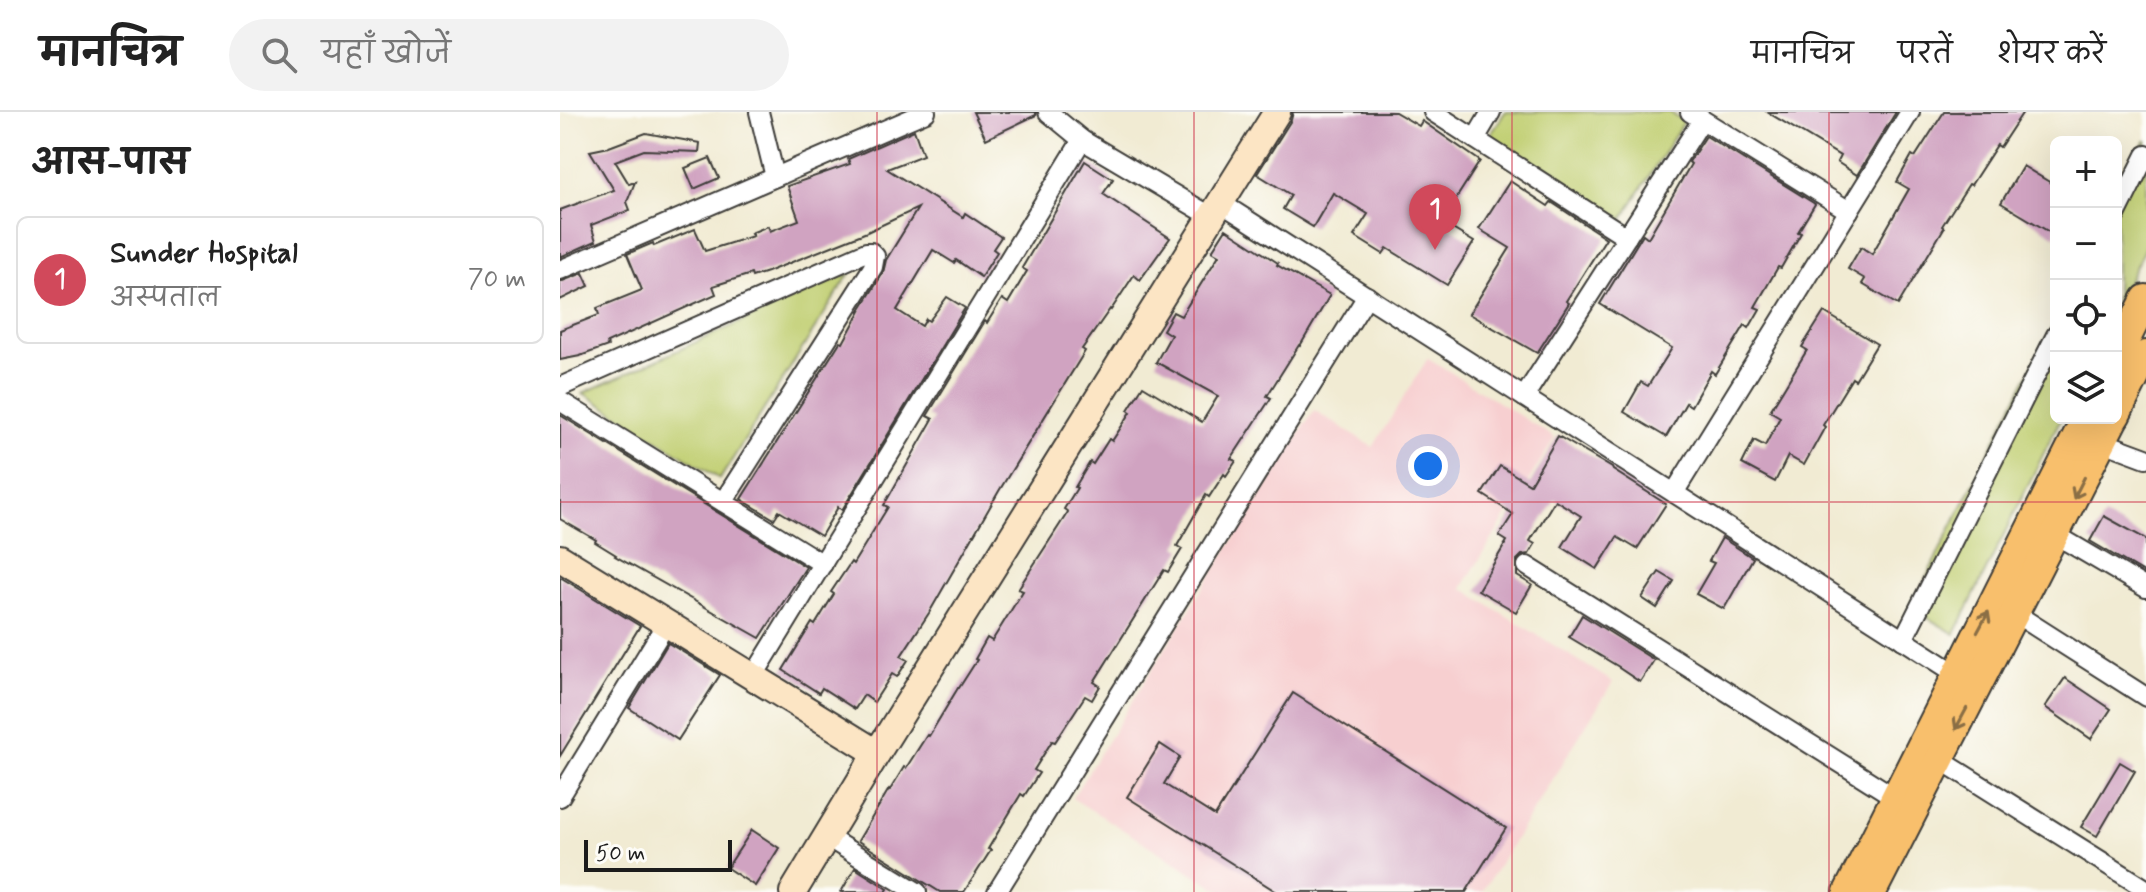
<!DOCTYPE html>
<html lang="hi">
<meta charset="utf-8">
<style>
:root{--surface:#fff;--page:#f2f2f2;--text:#222;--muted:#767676;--line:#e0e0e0;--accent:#d1495b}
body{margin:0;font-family:Mynerve,"Playpen Sans Deva",sans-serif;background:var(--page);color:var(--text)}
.controls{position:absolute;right:24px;top:24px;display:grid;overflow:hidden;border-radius:12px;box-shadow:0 8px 32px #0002}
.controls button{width:72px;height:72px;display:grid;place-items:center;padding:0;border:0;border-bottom:2px solid var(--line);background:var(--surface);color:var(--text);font:40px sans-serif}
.scale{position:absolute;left:24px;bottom:20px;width:148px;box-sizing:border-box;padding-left:8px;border:4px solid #1c1c1c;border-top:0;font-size:22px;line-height:28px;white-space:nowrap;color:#1c1c1c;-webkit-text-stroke:6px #fdfcf7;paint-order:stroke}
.you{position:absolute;left:868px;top:354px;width:28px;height:28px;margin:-20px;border:6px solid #fff;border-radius:50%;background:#1a73e8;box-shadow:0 0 0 12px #1a73e833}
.badge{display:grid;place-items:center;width:52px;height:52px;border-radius:50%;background:var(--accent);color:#fff;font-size:26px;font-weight:700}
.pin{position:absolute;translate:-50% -66px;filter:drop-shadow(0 2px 4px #0008)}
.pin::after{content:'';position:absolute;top:42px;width:28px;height:24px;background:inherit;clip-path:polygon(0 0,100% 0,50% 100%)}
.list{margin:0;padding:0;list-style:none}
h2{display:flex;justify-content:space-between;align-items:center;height:104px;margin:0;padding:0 32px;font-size:34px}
h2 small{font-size:26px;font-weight:400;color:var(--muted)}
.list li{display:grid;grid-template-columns:52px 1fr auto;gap:24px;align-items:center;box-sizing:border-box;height:128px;margin:0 16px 16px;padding:0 16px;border:2px solid var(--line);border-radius:12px}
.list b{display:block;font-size:30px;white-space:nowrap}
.list p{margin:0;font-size:26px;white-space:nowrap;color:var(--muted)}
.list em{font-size:26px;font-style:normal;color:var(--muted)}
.icon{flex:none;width:44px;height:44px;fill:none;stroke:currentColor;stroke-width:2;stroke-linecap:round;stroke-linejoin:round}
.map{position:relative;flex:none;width:1586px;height:780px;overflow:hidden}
header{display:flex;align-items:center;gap:48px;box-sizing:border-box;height:112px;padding:0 40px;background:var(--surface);border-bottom:2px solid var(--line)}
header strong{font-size:38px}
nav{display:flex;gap:44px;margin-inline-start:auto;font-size:28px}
.search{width:560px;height:72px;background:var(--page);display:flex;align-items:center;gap:20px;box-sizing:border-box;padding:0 28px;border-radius:44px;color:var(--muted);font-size:30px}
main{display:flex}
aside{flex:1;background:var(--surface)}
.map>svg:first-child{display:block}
.built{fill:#f7cfd0}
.green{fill:#c0ce6f;stroke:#6e7546;stroke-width:2}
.building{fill:#d0a3c1}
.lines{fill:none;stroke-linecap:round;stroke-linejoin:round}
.street-casing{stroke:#3c3b37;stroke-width:22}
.secondary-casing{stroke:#3c3b37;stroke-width:30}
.primary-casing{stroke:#3c3b37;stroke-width:32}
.street{stroke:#fff;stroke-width:18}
.secondary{stroke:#fce5c4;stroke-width:26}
.primary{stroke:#f8bf6c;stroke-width:28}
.oneway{stroke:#8a6e44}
.grid{fill:none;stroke:#d1495b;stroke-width:2;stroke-opacity:0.55}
</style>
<header>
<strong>मानचित्र</strong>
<div class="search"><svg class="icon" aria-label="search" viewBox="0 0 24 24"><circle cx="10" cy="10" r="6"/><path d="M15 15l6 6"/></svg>यहाँ खोजें</div>
<nav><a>मानचित्र</a><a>परतें</a><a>शेयर करें</a></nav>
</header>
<main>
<aside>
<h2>आस-पास<small></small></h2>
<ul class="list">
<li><span class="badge">1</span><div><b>Sunder Hospital</b><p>अस्पताल</p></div><em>70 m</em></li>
</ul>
</aside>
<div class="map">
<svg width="1586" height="780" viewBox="0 0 1586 780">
<rect width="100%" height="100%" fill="#fdfcf7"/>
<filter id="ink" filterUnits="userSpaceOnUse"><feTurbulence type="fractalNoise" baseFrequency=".0125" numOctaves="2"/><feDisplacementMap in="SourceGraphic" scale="16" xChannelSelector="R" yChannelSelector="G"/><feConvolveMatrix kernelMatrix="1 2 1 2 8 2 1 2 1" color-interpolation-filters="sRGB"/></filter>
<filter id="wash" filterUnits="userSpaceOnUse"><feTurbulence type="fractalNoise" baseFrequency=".006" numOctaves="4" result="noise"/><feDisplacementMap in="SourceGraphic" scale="32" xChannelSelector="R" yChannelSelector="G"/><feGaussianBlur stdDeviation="1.8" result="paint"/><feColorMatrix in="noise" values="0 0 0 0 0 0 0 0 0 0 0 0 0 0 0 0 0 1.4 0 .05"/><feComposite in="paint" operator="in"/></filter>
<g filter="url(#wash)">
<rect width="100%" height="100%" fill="#f1ebd3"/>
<path class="built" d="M 868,246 L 995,326 L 902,476 L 1053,570 L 922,780 L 663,780 L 512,686 L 754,298 L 813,335 Z"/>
<g class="green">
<path d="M 945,0 L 1109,0 L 1124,9 L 1061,109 L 929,25 Z"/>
<path d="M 1586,28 L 1586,133 L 1556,194 L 1556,88 Z"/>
<path d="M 290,161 L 160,367 L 23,281 Z"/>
<path d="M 1496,207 L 1496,306 L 1501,306 L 1395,522 L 1351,496 Z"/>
</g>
<g id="blocks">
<g class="building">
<path d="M 413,0 L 476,0 L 476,3 L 426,27 Z"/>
<path d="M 733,0 L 835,0 L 859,14 L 862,9 L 920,49 L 881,110 L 914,130 L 887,173 L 827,136 L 823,142 L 794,124 L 808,102 L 773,81 L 753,115 L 723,97 L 731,83 L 697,62 L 731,8 Z"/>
<path d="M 1207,0 L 1336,0 L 1297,63 L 1277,50 L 1280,44 Z"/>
<path d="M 1384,0 L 1463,0 L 1440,35 L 1437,33 L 1411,73 L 1409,72 L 1382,114 L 1384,116 L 1338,193 L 1302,172 L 1305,167 L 1288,157 L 1301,135 L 1312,142 L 1349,77 L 1337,70 L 1352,43 L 1355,45 Z"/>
<path d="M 354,18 L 363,43 L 327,57 L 403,105 L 405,101 L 441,125 L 433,137 L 437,140 L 421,165 L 396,148 L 394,151 L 373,138 L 337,198 L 362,214 L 366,207 L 369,209 L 387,185 L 405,196 L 282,398 L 278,395 L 261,424 L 219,399 L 214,407 L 181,387 L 280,230 L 283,231 L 301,198 L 300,198 L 323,161 L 326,148 L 358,96 L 307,120 L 207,160 L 192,165 L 191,162 L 153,174 L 156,182 L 47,231 L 48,234 L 20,244 L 0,248 L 0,218 L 39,203 L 37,196 L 82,178 L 67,142 L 93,131 L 94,134 L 135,117 L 145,139 L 193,124 L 191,121 L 208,114 L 210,119 L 239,108 L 227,74 L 290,52 L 288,47 Z"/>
<path d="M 86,21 L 140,31 L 139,40 L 84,38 L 55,49 L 69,72 L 75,70 L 67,90 L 70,98 L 31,113 L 36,129 L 0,145 L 0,98 L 54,78 L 30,39 L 49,35 Z"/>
<path d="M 1146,24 L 1255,92 L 1238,120 L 1241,121 L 1221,156 L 1218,155 L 1195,195 L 1200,197 L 1189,216 L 1185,213 L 1155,262 L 1151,259 L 1131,294 L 1126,291 L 1106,325 L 1064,300 L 1081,270 L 1088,274 L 1112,236 L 1040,192 L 1083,122 L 1088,126 L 1131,52 L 1129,50 Z"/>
<path d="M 150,46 L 159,66 L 134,77 L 125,56 Z"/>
<path d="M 525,49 L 553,67 L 543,82 L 610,126 L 580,168 L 574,163 L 551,198 L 550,197 L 522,237 L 525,239 L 439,379 L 369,501 L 341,544 L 348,548 L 337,565 L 332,562 L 314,590 L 304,583 L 295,597 L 262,576 L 259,581 L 223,558 L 252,511 L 255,513 L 274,482 L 271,480 L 291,450 L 293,452 L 328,395 L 324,393 L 373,307 L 367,304 L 425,209 L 427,211 L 442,187 L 448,191 L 467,159 L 462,156 Z"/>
<path d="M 1463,54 L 1496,74 L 1496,124 L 1441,91 Z"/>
<path d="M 950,69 L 988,94 L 991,90 L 1046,126 L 1006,189 L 1009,191 L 977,241 L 909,202 L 950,136 L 919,117 Z"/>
<path d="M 666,117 L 718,151 L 717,153 L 770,183 L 740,234 L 739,233 L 707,284 L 711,286 L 671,347 L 676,349 L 666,364 L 664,362 L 649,385 L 646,383 L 617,434 L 622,437 L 608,460 L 604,458 L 534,570 L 540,574 L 532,588 L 525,584 L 495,630 L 492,629 L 474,658 L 479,661 L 464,684 L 461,682 L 428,737 L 431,738 L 404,780 L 380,780 L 298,729 L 329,677 L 330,678 L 344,655 L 346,656 L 367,623 L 369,624 L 398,576 L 399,576 L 417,548 L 415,547 L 427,526 L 432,529 L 463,479 L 458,477 L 508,400 L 504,397 L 517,376 L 515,375 L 530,350 L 533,352 L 549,327 L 552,329 L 571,300 L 568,298 L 583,274 L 642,310 L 658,284 L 596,250 L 611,223 L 603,218 L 613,200 L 621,204 L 659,143 L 652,139 Z"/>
<path d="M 23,161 L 29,174 L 0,188 L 0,170 Z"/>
<path d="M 1264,200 L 1317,232 L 1295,268 L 1292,266 L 1263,313 L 1265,315 L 1244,353 L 1228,344 L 1215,370 L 1182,352 L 1194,328 L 1205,334 L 1220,305 L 1210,299 L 1247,238 L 1242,235 Z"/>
<path d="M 0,303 L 246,455 L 200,526 L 55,444 L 56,443 L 35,430 L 36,428 L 0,407 Z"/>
<path d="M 998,324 L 1052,356 L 1053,358 L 1106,392 L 1077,437 L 1057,425 L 1037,457 L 1002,435 L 1021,404 L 995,388 L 970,429 L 975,432 L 969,442 L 962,443 L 957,448 L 957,464 L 972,473 L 956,500 L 918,478 L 947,429 L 939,424 L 953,402 L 922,382 L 940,354 L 970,372 Z"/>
<path d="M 1544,404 L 1586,427 L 1586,462 L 1530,429 Z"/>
<path d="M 1162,426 L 1193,446 L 1164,497 L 1136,482 L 1154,451 L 1149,449 Z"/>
<path d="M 1099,460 L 1114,469 L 1097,496 L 1082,486 Z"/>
<path d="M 0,465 L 80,514 L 0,644 Z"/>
<path d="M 1022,503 L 1094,548 L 1080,570 L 1059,556 L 1059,555 L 1009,525 Z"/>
<path d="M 108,531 L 160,563 L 118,628 L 69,596 Z"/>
<path d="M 1505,566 L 1551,597 L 1531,627 L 1485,595 Z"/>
<path d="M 733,581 L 946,716 L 906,780 L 717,780 L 567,685 L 600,632 L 620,645 L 604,672 L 655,704 Z"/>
<path d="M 1560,650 L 1575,659 L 1537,724 L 1521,715 Z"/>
<path d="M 192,718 L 219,736 L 195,774 L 167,756 Z"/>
<path d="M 295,756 L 328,777 L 326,780 L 281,780 Z"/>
</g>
</g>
</g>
<g filter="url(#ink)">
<use href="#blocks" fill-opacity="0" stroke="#3c3b37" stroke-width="2"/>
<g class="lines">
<g class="street-casing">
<g id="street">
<path d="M 199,0 L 215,65"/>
<path d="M 488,0 L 522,28 L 652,105"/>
<path d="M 873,0 L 1067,125"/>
<path d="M 1130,0 L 1289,99"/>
<path d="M 915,27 L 931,0"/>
<path d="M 661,91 L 1403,566"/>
<path d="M 1556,103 L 1586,43"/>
<path d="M 0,158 L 366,0"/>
<path d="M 0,275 L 306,140 L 311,140 L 315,144 L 313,155 L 163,390"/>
<path d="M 964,285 L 1142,8"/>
<path d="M 0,289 L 263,452"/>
<path d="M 1543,330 L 1586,346"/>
<path d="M 1114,381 L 1350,0"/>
<path d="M 1496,423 L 1586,476"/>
<path d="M 967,454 L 1344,691"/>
<path d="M 1456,502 L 1586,585"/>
<path d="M 1343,528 L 1496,223"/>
<path d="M 193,565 L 522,28"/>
<path d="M 1379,647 L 1586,777"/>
<path d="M 0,685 L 106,512"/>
<path d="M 267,725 L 357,780"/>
<path d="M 437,780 L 807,184"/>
</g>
</g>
<g class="secondary-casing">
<g id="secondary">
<path d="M 0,446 L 317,641"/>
<path d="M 233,780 L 317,641 L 717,0"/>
</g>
</g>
<g class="primary-casing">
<g id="primary">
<path d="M 1556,247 L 1586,187"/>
<path d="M 1556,303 L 1586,243"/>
<path d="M 1288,780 L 1526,306"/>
<path d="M 1312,780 L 1554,306"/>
</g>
</g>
<use href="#street" class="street"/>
<use href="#secondary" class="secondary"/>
<use href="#primary" class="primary"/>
</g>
<defs><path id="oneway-shaft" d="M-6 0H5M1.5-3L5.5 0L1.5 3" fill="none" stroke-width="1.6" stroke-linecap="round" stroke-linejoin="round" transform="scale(2)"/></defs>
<g class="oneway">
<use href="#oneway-shaft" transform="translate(1519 376) rotate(117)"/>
<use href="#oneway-shaft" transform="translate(1423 510) rotate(-62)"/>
<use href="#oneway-shaft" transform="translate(1401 607) rotate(118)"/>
</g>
</g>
<path class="grid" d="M 317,0 L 317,780M 634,0 L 634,780M 952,0 L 952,780M 1269,0 L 1269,780M 0,390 L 1586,390"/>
</svg>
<div class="controls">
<button>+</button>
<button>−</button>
<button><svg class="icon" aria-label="locate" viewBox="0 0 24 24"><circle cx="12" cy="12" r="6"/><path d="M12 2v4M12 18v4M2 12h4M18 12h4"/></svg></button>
<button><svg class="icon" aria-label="layers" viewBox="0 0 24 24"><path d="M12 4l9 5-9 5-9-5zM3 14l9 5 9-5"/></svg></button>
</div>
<div class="scale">50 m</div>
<div class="you"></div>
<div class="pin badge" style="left:875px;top:138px">1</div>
</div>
</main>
